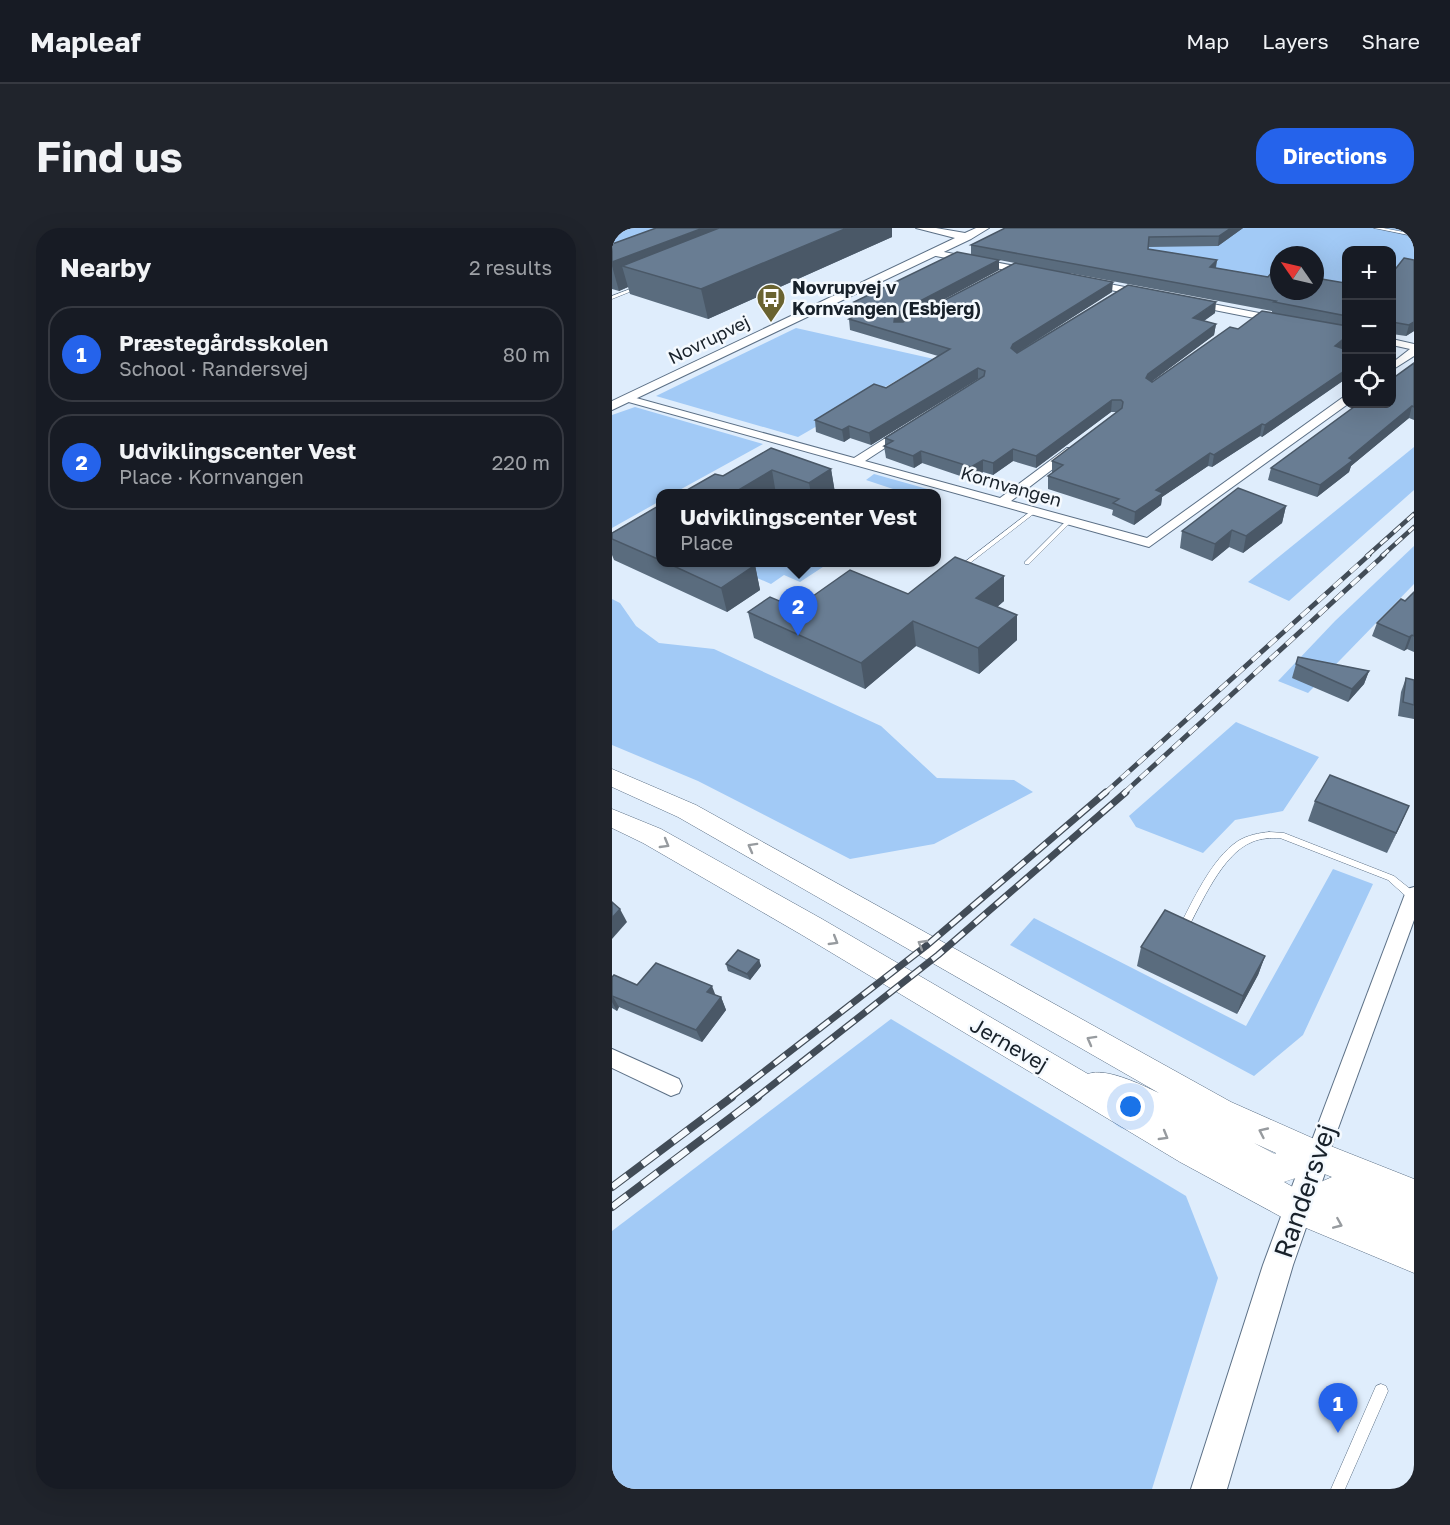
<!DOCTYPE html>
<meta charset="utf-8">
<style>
:root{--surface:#171b24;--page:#20242c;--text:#f1f3f6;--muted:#9ea1a6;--line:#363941;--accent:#2563eb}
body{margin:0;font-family:"Golos Text",sans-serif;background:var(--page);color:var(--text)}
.controls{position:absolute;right:18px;top:18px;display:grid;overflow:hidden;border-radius:12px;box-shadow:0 6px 24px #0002}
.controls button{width:54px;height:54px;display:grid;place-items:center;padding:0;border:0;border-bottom:2px solid var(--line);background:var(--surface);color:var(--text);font:30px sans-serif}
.compass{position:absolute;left:658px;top:18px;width:54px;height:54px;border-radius:50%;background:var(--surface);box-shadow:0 6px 24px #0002;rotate:304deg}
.you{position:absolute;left:519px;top:879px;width:21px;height:21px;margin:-15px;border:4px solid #fff;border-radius:50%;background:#1a73e8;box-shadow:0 0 0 9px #1a73e833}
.badge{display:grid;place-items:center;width:39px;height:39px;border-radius:50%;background:var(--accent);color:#fff;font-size:20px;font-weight:700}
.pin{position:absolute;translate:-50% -50px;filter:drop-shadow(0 2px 3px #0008)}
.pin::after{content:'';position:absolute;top:32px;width:21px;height:18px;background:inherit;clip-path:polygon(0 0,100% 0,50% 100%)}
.popup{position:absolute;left:44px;top:261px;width:285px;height:78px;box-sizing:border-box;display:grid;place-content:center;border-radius:12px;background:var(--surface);filter:drop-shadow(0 2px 4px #0005);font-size:20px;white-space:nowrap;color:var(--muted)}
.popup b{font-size:22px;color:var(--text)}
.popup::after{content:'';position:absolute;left:50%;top:100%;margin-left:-12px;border:12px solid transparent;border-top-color:var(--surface)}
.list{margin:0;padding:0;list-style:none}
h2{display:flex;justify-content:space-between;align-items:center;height:78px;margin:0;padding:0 24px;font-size:26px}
h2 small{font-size:20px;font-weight:400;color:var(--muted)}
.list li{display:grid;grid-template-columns:39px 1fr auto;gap:18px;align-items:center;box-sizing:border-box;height:96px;margin:0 12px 12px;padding:0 12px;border:2px solid var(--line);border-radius:24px}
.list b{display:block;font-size:22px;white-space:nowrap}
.list p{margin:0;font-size:20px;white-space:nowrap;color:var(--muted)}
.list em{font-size:20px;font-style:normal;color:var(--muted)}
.icon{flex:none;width:33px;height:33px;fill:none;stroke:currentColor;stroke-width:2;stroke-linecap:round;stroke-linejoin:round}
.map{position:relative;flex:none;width:802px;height:1261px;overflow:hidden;border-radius:24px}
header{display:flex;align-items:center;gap:36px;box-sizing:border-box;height:84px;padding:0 30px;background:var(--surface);border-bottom:2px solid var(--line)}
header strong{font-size:28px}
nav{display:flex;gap:33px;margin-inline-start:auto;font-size:21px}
.intro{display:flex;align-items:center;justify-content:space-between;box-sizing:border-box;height:144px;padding:0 36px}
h1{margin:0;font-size:42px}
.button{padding:15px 27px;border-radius:24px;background:var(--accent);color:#fff;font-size:21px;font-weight:700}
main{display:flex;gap:36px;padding:0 36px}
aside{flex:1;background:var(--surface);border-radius:24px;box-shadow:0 6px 24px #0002}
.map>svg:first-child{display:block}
.green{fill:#a2caf6}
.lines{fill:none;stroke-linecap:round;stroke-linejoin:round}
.service-casing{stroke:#5c7086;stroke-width:1}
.minor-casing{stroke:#5c7086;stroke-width:2}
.tertiary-casing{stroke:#5c7086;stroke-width:2}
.secondary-casing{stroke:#5c7086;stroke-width:1}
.service{fill:#fff;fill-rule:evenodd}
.minor{fill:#fff;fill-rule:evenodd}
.tertiary{fill:#fff;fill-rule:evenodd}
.secondary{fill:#fff;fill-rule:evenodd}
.rail-far3-casing{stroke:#424c57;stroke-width:4.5}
.rail-far2-casing{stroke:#424c57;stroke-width:5}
.rail-far1-casing{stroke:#424c57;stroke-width:7}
.rail-casing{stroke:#424c57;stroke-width:8}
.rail-far3{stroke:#f4f9fe;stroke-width:3;stroke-dasharray:9;stroke-linecap:butt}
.rail-far2{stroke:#f4f9fe;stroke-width:4;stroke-dasharray:11;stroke-linecap:butt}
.rail-far1{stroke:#f4f9fe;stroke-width:4.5;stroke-dasharray:14;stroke-linecap:butt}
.rail{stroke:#f4f9fe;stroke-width:6;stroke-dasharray:19;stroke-linecap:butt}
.wall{fill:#5a6c7e;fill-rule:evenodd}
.shaded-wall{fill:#4a5867}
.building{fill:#697d93;stroke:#4a5867;stroke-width:1.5}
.oneway{stroke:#979b9f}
.labels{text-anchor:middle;stroke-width:5;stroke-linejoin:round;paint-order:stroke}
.far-poi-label{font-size:18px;font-weight:bold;fill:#18212a;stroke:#f4f9fe;text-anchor:start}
.far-street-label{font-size:18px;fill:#18212a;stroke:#f4f9fe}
.street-label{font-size:21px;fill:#18212a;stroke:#f4f9fe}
.near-street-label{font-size:26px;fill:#18212a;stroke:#f4f9fe}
</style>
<header>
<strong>Mapleaf</strong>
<nav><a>Map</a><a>Layers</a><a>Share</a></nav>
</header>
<div class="intro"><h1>Find us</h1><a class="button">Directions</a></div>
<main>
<aside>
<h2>Nearby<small>2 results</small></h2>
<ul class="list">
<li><span class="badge">1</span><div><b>Præstegårdsskolen</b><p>School · Randersvej</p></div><em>80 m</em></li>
<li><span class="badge">2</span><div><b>Udviklingscenter Vest</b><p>Place · Kornvangen</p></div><em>220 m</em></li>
</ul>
</aside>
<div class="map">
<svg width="802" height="1261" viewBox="0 0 802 1261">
<rect width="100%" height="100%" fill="#dfedfc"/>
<g class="green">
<path d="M 0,0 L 90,0 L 0,34 Z"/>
<path d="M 409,0 L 802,0 L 802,86 L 780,82 L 780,22 L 734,22 L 734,74 L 703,63 L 703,27 L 667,27 L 667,61 Z"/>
<path d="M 184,100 L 322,131 L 186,209 L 44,168 Z"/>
<path d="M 23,179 L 151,216 L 62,265 L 48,266 L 48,273 L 0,300 L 0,187 Z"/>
<path d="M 802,219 L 802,262 L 677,373 L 636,354 Z"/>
<path d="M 262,246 L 319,262 L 315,265 L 280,265 L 284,262 L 254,252 Z"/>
<path d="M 802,318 L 802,356 L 696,465 L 666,453 L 723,393 Z"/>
<path d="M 142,335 L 217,335 L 188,354 L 172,347 L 159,356 L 129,343 Z"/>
<path d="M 0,371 L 8,375 L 24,398 L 47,415 L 102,421 L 269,498 L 325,550 L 402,552 L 421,564 L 322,616 L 238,631 L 86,553 L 0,517 Z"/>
<path d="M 624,494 L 707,529 L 671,583 L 623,592 L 591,625 L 524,599 L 517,588 Z"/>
<path d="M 721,641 L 761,656 L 691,807 L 642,848 L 398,717 L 422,690 L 634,798 Z"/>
<path d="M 279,791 L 574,968 L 606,1050 L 540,1261 L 0,1261 L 0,1003 Z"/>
</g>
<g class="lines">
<g class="service-casing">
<g id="service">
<path d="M 762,0 L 771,0 L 802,6 L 802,8 Z"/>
<path d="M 26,58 L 30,59 L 0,71 L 0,68 Z"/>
<path d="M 419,283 L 424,284 L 349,342 L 345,342 L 345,340 Z"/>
<path d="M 454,293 L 459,294 L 417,336 L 413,336 L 413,334 Z"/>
<path d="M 657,604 L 672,605 L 782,648 L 802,664 L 802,671 L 797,671 L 776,652 L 668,610 C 659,610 649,610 640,614 C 610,626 589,676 574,704 L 568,704 L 566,701 C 581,673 599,631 626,613 C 636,607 647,605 657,604 Z"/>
<path d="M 769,1156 L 774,1158 L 776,1163 L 733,1261 L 719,1261 L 764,1158 Z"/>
</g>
</g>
<g class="minor-casing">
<g id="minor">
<path d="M 322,22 L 418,41 L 422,44 L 418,47 L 319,27 L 318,25 Z"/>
<path d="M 477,52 L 533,63 L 538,66 L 533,69 L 474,57 L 474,53 Z"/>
<path d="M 580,72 L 668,89 L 673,92 L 668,95 L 577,77 L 575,75 Z"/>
<path d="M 780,111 L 802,116 L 802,128 L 780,142 L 780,135 L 798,121 L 780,117 Z"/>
<path d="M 17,168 L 242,230 L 288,201 L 296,201 L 296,205 L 253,233 L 388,270 L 455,220 L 463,220 L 463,224 L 399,273 L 535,310 L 730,170 L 734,169 L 736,176 L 537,319 L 13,173 L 13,169 Z"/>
<path d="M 802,659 L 802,692 L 716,928 L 713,936 L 705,939 L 697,936 L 694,928 L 793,666 L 795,661 Z"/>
<path d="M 0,821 L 67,851 L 70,858 L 67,865 L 59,868 L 0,840 Z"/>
</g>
</g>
<g class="tertiary-casing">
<g id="tertiary">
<path d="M 304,0 L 324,0 L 353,5 L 364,0 L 377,0 L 359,11 L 0,182 L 0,173 L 343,10 Z"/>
<path d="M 705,914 L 715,918 L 719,928 L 681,1037 L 615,1261 L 579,1261 L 651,1037 L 695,918 Z"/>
</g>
</g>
<g class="secondary-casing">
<path id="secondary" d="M 0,541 L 84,577 L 619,874 L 716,917 L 802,951 L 802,1045 L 675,992 L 568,934 L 190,707 L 31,615 L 0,600 L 0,581 L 49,601 L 210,691 L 476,846 C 494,839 530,857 547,865 L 66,589 L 0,559 ZM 642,915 L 664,925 L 663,926 ZM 705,943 L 720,949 L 688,963 L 672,954 Z"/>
</g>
<use href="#service" class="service"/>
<use href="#minor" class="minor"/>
<use href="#tertiary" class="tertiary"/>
<use href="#secondary" class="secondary"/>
<g class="rail-far3-casing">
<g id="rail-far3">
<path d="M 755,328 L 802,286"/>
<path d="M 770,328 L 802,299"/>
</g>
</g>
<g class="rail-far2-casing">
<g id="rail-far2">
<path d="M 493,565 L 757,327"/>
<path d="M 512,565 L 772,327"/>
</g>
</g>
<g class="rail-far1-casing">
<g id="rail-far1">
<path d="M 118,870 L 314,718 L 494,564"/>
<path d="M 144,870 L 326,727 L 514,564"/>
</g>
</g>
<g class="rail-casing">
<g id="rail">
<path d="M 0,959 L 120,869"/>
<path d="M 0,979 L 146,869"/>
</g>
</g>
<use href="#rail-far3" class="rail-far3"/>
<use href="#rail-far2" class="rail-far2"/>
<use href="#rail-far1" class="rail-far1"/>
<use href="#rail" class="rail"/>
</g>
<g class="wall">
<path d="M 631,0 L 606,18 L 536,19 L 536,21 L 605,32 L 604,40 L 656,49 L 733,55 L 735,53 L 735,116 L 730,120 L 735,122 L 735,150 L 650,209 L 648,208 L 600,239 L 596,238 L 550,269 L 549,277 L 522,297 L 500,287 L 501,282 L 436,261 L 436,248 L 440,245 L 440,233 L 505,184 L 499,184 L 424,240 L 401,233 L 381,247 L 371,244 L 360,252 L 310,235 L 302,240 L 274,230 L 272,218 L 273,218 L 273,210 L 367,152 L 366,151 L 259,217 L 238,210 L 232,214 L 204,204 L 203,192 L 274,160 L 326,128 L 238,102 L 237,91 L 247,86 L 244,85 L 242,74 L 359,27 L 359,17 ZM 387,32 L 403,35 L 290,94 L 387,42 ZM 457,45 L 660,83 L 660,85 L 540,154 L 539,154 L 602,107 L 604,96 L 592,93 L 603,85 L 405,125 L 500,64 Z"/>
<path d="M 280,9 L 96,91 L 18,66 L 16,59 L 7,63 L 0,61 L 0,16 Z"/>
<path d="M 802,32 L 802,103 L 794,108 L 780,106 L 780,43 L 781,44 Z"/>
<path d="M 802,135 L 802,192 L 797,190 L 739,238 L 737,244 L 705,269 L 656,252 L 659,240 Z"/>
<path d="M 159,220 L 219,241 L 223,265 L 68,266 L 111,248 Z"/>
<path d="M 48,277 L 48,334 L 136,334 L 143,337 L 148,362 L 115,384 L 2,332 L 0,327 L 0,305 Z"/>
<path d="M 674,278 L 670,295 L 631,325 L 617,319 L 600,333 L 568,320 L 570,303 Z"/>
<path d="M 392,348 L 392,373 L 385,379 L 405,412 L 367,446 L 304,418 L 253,461 L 142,410 L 136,384 L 184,380 L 296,366 Z"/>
<path d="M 802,364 L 802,424 L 795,421 L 792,423 L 760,408 L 765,395 L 793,373 Z"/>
<path d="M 686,429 L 757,443 L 752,456 L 736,474 L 680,450 Z"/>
<path d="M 794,450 L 802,452 L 802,491 L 786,488 L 789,464 Z"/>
<path d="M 703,573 L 797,578 L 775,625 L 696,593 Z"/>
<path d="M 529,719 L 653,728 L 646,747 L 625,786 L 525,738 Z"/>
<path d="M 147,732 L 149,738 L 138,752 L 116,743 L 114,736 Z"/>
<path d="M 0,749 L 25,757 L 103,767 L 109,769 L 114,782 L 90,814 L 7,779 L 5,783 L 0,780 Z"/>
</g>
<g class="shaded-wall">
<path d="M 91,0 L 166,0 L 10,38 L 16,59 L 7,63 L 0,38 L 0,34 Z"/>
<path d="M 235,0 L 280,0 L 280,9 L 96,91 L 89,61 Z"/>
<path d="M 619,0 L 631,0 L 606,18 L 607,8 Z"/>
<path d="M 387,32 L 387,42 L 284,97 L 282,94 L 283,86 Z"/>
<path d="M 605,32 L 603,42 L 598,39 Z"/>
<path d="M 501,54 L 500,64 L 401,127 L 399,120 L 401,116 Z"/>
<path d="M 604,74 L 603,85 L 580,101 L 581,90 Z"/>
<path d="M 802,94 L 802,103 L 794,108 L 797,97 Z"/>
<path d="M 604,96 L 602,107 L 535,157 L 534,150 L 536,146 Z"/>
<path d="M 735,108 L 735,116 L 720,129 L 723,118 Z"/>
<path d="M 366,140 L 366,151 L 259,217 L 257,205 Z"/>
<path d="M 735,141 L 735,150 L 650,209 L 653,197 Z"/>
<path d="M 500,172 L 499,184 L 424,240 L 424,228 Z"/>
<path d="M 800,178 L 797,190 L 739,238 L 737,244 L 705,269 L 708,257 L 737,230 Z"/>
<path d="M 650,196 L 648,208 L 600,239 L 602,227 Z"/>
<path d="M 237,198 L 238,210 L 232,214 L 230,202 Z"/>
<path d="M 401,221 L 401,233 L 381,247 L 381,235 Z"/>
<path d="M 309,223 L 310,235 L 302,240 L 301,228 Z"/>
<path d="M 598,225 L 596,238 L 550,269 L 549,277 L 522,297 L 523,284 L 544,262 Z"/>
<path d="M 371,232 L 371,244 L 360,252 L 359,239 Z"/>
<path d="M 219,241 L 223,265 L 199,266 L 197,255 Z"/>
<path d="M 160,242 L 164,266 L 120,266 Z"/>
<path d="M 674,278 L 670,295 L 631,325 L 634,308 Z"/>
<path d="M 326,297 L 327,310 L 324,313 L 324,299 Z"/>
<path d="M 620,302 L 617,319 L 600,333 L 603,316 Z"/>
<path d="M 143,337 L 148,362 L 115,384 L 109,360 Z"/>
<path d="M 392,348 L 392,373 L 365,396 L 364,370 Z"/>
<path d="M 405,387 L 405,412 L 367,446 L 366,420 Z"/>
<path d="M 301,393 L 304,418 L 253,461 L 249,435 Z"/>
<path d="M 800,407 L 795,421 L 792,423 L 797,409 Z"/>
<path d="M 757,443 L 752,456 L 736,474 L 740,461 Z"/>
<path d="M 797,578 L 788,598 L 775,625 L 784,605 Z"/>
<path d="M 8,681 L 15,694 L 0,711 L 0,690 Z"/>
<path d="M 653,728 L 646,747 L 625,786 L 631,768 Z"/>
<path d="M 147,732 L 149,738 L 138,752 L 135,746 Z"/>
<path d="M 100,758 L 105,771 L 95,764 Z"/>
<path d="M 0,767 L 7,779 L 5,783 L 0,774 Z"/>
<path d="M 109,769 L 114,782 L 90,814 L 84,802 Z"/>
</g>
<g class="building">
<path d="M 44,0 L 91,0 L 0,34 L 0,16 Z"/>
<path d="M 107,0 L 235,0 L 89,61 L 10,38 Z"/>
<path d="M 393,0 L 619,0 L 607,8 L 537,9 L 536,21 L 605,32 L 598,39 L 656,49 L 660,44 L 667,45 L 667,63 L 703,63 L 703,50 L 733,55 L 735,53 L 735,88 L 662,74 L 664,73 L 359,17 Z"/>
<path d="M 345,24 L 387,32 L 283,86 L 282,94 L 291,94 L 403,35 L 501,54 L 401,116 L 399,120 L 405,125 L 516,57 L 604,74 L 581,90 L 604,96 L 536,146 L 534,150 L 540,154 L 618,99 L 626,101 L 650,83 L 735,98 L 735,108 L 723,118 L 735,122 L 735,141 L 653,197 L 650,196 L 602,227 L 598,225 L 544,262 L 551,265 L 523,284 L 501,275 L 507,271 L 436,248 L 451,237 L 440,233 L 510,180 L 511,174 L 509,172 L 500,172 L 424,228 L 401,221 L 381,235 L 371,232 L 359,239 L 309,223 L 301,228 L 272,218 L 281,213 L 273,210 L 372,148 L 373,143 L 366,140 L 257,205 L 237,198 L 230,202 L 203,192 L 262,156 L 274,160 L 338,121 L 237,91 L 253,83 L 246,80 L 251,78 L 242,74 Z"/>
<path d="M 792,30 L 802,32 L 802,94 L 797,97 L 780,94 L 780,43 L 781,44 Z"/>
<path d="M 802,135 L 802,179 L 800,178 L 737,230 L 741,232 L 708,257 L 659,240 L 746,176 L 780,176 L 780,151 Z"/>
<path d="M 159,220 L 219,241 L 197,255 L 160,242 L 120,266 L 68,266 L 103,246 L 111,248 Z"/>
<path d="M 626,260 L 674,278 L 634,308 L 620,302 L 603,316 L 570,303 Z"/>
<path d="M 48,277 L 48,332 L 0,311 L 0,305 Z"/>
<path d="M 343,329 L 392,348 L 364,370 L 405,387 L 366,420 L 301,393 L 249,435 L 136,384 L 158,369 L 184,380 L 238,342 L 296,366 Z"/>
<path d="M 53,334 L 136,334 L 143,337 L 109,360 Z"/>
<path d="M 802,364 L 802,408 L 800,407 L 797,409 L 765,395 L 789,371 L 793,373 Z"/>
<path d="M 686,429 L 757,443 L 740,461 L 684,436 Z"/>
<path d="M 794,450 L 802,452 L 802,477 L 791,474 Z"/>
<path d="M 718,547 L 797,578 L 784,605 L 703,573 Z"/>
<path d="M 0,674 L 8,681 L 0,690 Z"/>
<path d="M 553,682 L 653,728 L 631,768 L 529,719 Z"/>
<path d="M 126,722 L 147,732 L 135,746 L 114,736 Z"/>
<path d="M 44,735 L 100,758 L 95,764 L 109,769 L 84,802 L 0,768 L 0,749 L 2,747 L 25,757 Z"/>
</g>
<defs><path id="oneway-chevron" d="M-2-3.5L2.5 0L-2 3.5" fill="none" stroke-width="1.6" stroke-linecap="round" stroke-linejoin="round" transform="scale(1.5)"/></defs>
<g class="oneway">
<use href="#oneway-chevron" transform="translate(53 616) rotate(30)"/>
<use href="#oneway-chevron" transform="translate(140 619) rotate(-151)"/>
<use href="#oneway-chevron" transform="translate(222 713) rotate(31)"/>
<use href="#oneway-chevron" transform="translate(310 716) rotate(-150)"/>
<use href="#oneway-chevron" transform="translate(479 812) rotate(-151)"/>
<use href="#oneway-chevron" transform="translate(651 904) rotate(-155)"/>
<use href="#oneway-chevron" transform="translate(552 908) rotate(30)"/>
<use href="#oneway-chevron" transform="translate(726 996) rotate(23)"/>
</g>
<defs>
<g id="bus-pin" transform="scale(1.5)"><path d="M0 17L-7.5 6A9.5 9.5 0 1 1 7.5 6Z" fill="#6a6330" stroke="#f4f9fe"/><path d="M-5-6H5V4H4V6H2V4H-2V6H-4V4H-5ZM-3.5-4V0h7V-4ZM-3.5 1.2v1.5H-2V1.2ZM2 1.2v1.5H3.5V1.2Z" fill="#fff"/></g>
</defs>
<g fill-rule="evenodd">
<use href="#bus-pin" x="159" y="70"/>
</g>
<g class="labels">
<g class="far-poi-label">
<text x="180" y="66">Novrupvej v<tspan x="180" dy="21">Kornvangen (Esbjerg)</tspan></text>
</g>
<g class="far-street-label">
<text transform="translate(97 112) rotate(-26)" y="6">Novrupvej</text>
<text transform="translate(399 259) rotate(16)" y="6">Kornvangen</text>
</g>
<g class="street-label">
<text transform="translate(397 817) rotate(30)" y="7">Jernevej</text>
</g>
<g class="near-street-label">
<text transform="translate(693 963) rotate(-71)" y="9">Randersvej</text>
</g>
</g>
</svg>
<div class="controls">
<button>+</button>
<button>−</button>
<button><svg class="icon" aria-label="locate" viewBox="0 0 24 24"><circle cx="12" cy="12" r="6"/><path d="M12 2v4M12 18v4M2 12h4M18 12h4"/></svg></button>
</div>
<svg class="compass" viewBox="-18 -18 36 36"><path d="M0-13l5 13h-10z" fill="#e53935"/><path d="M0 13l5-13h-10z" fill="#9ea1a6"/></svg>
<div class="you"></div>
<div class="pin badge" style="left:726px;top:1205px">1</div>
<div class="pin badge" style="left:186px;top:408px">2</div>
<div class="popup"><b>Udviklingscenter Vest</b>Place</div>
</div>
</main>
